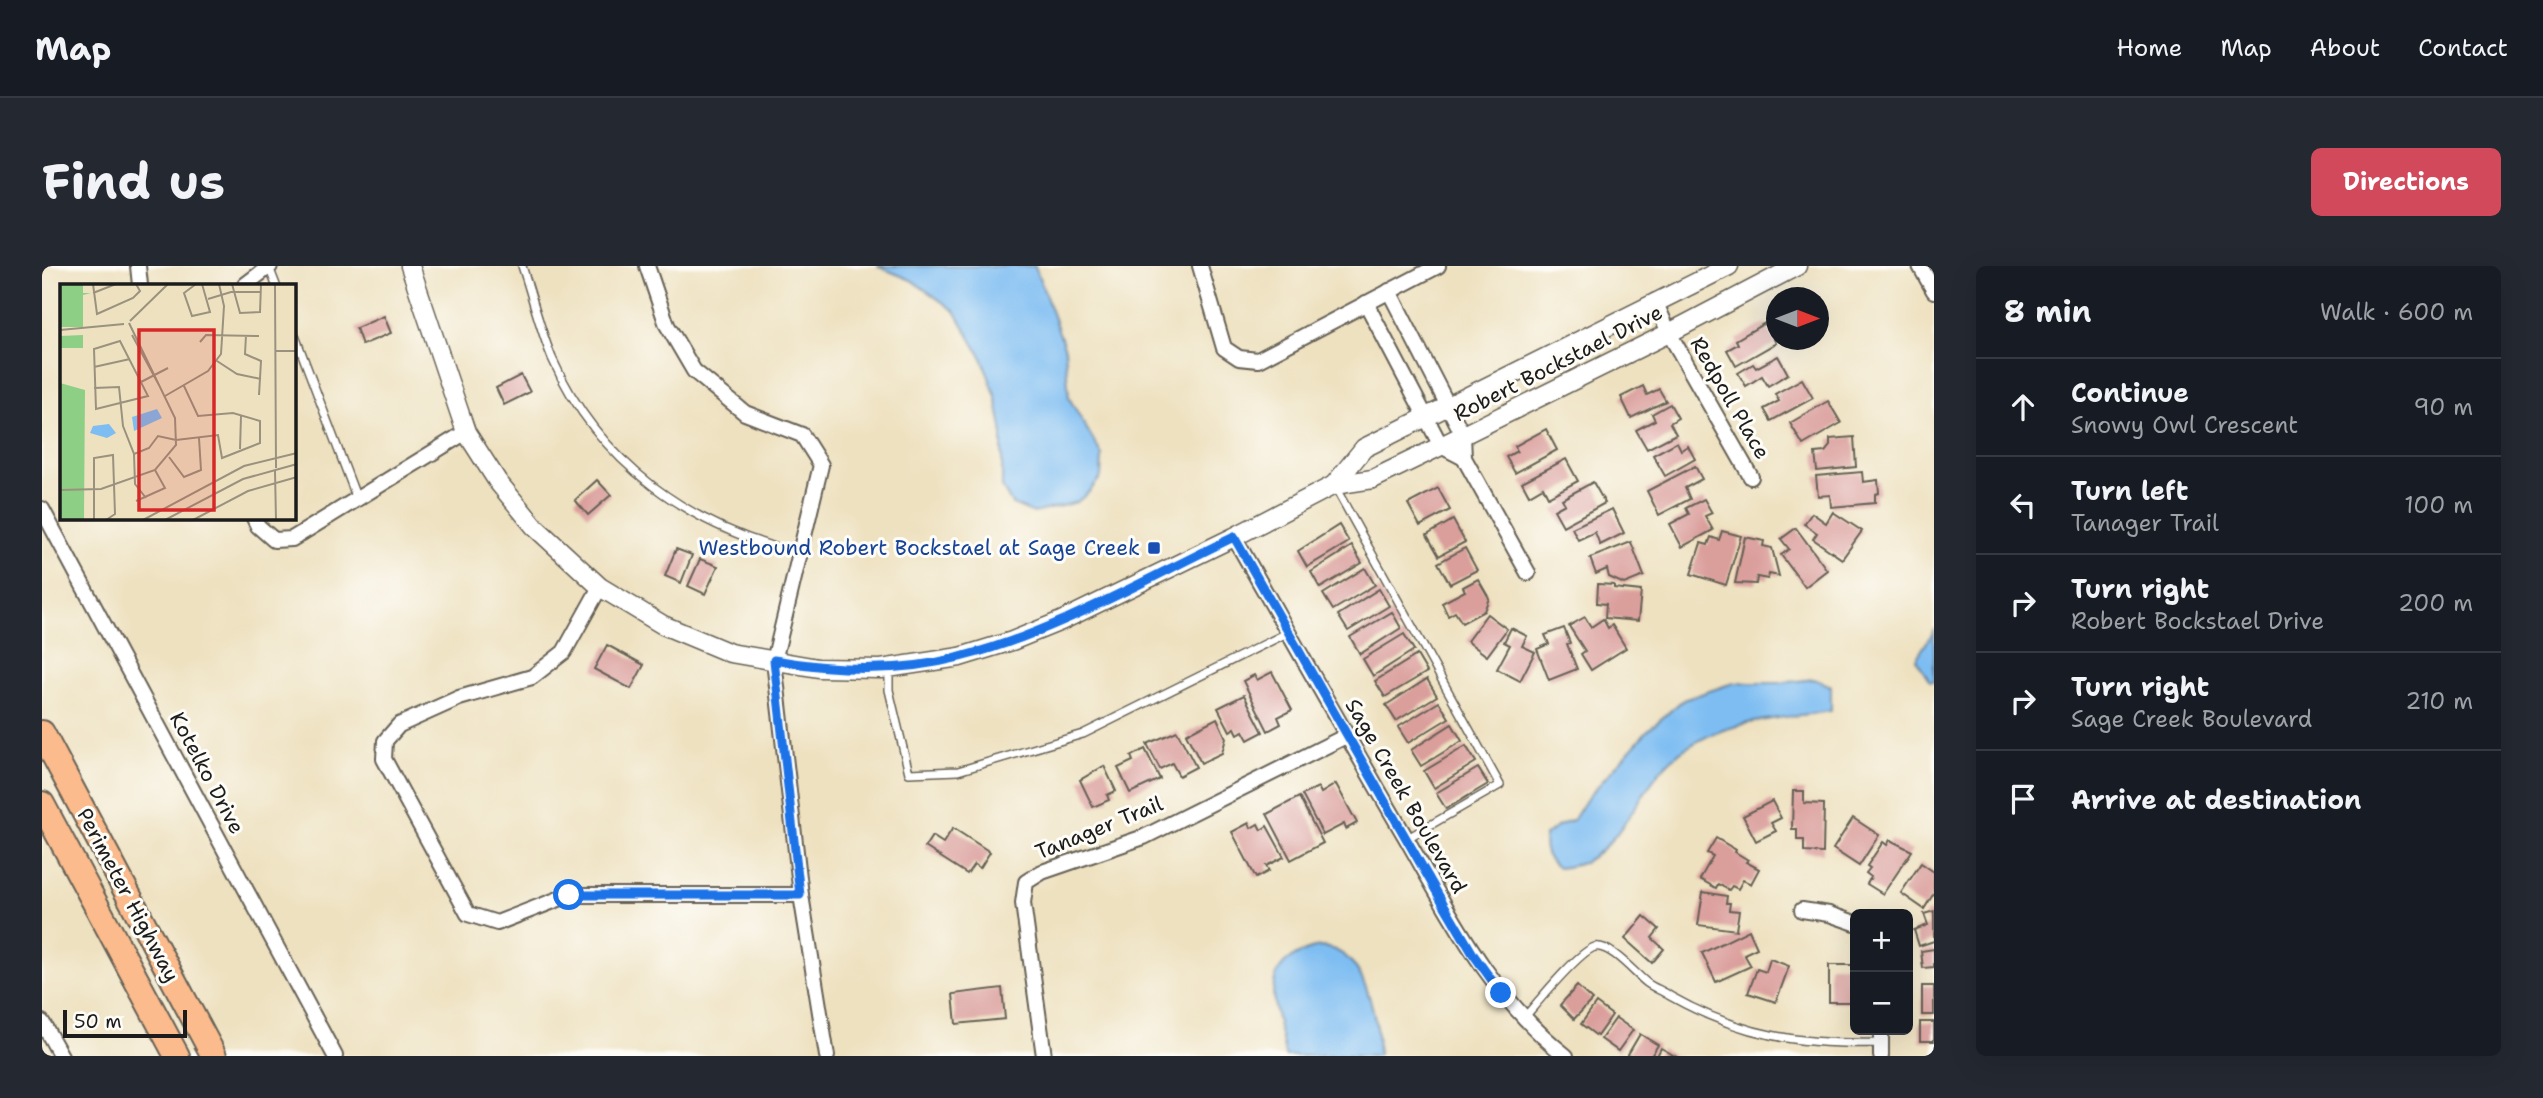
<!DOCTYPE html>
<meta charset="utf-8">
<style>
:root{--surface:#171b24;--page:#242831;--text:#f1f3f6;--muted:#9ea1a6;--line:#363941;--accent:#d1495b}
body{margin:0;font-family:"Shantell Sans",sans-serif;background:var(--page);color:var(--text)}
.controls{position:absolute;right:21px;bottom:21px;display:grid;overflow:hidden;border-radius:10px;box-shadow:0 7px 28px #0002}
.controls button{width:63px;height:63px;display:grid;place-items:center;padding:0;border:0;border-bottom:2px solid var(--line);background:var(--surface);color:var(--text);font:35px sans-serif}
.compass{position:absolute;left:1724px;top:21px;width:63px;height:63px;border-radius:50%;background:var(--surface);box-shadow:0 7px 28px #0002;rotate:90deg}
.scale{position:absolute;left:21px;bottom:18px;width:124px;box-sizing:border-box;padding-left:7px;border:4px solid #1c1c1c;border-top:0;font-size:19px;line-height:24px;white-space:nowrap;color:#1c1c1c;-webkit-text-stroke:5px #fdfcf7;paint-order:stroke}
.stop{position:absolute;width:21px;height:21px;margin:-16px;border:5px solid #1a73e8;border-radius:50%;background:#fff}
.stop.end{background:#1a73e8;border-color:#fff;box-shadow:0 2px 7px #0008}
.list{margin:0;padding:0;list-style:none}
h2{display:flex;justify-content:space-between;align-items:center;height:91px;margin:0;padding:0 28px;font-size:30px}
h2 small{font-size:23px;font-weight:400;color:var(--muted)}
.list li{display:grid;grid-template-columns:46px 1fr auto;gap:21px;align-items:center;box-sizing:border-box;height:98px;padding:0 28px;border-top:2px solid var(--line)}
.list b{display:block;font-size:26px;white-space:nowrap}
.list p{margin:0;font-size:23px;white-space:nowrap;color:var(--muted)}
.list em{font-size:23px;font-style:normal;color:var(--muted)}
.icon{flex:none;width:38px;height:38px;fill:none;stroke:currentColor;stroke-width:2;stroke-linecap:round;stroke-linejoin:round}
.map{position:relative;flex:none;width:1892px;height:790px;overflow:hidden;border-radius:10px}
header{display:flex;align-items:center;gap:42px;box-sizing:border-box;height:98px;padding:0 35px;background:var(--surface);border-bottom:2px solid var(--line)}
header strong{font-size:33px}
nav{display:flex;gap:38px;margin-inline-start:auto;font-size:24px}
.intro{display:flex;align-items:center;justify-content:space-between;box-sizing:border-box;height:168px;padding:0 42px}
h1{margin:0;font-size:49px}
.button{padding:18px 32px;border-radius:10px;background:var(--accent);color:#fff;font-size:24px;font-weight:700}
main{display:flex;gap:42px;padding:0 42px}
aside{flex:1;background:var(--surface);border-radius:10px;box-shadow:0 7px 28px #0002}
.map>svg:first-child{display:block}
.water{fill:#7ebdf2;stroke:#4d6c87;stroke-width:2}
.building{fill:#da9e9b}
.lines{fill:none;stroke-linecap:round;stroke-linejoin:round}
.service-casing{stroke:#666155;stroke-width:10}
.minor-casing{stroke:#666155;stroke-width:18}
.tertiary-casing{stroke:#666155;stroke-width:21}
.trunk-casing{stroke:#666155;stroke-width:28}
.service{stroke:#fff;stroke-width:7}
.minor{stroke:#fff;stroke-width:14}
.tertiary{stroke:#fff;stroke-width:18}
.trunk{stroke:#fbbb8c;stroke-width:24}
.route{stroke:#1a73e8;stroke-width:9}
.transit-dot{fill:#1a4fb4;stroke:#fdfcf7;stroke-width:2.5}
.labels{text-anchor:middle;stroke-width:6;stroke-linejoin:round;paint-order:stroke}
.street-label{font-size:21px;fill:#1c1c1c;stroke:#fdfcf7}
.transit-label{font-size:21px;fill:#164399;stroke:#fdfcf7;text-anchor:end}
.inset-road{fill:none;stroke:#9a927e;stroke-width:2}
.view{fill:#d62828;fill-opacity:0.15;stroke:#d62828;stroke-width:3.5}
.inset-edge{fill:none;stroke:#1c1c1c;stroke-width:3.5}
</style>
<header>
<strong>Map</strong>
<nav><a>Home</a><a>Map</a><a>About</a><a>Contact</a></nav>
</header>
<div class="intro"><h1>Find us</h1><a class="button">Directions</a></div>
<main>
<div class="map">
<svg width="1892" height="790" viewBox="0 0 1892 790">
<rect width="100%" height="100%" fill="#fdfcf7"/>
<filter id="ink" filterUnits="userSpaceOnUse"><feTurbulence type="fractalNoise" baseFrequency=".0143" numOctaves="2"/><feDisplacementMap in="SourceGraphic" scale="14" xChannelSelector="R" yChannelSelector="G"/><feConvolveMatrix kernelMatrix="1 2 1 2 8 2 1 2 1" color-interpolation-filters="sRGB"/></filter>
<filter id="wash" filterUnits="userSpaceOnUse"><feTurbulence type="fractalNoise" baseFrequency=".00686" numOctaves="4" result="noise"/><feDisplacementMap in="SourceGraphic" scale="28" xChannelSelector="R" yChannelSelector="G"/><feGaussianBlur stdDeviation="1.57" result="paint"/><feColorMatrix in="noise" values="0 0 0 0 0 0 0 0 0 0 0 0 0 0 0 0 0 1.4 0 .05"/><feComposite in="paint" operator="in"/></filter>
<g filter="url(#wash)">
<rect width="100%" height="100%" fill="#eee1c0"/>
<g class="water">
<path d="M 835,0 L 993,0 L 1023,83 L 1027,132 L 1060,189 L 1059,211 L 1047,226 L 1035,236 L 992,247 L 970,238 L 960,221 L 960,162 L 954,131 L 940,92 L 913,45 L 869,14 Z"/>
<path d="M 1892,365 L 1892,415 L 1888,415 L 1874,393 Z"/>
<path d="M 1772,413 L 1789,420 L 1789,445 C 1737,453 1686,453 1641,484 C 1599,513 1588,571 1542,596 C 1535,600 1525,601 1516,602 C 1505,593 1500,585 1503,570 L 1514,561 L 1532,553 L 1546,531 L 1605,465 L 1641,434 L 1691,417 L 1737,417 Z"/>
<path d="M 1278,681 C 1324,682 1336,753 1336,790 L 1243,790 C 1239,757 1216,715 1248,693 C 1258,686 1266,683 1278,681 Z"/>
</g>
<g id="blocks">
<g class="building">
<path d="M 342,50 L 349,67 L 320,79 L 314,62 Z"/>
<path d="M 1723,57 L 1734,77 L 1694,100 L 1685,84 L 1696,78 L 1694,74 Z"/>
<path d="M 1736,90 L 1746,108 L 1726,120 L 1720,110 L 1704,120 L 1696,107 L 1711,98 L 1714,102 Z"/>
<path d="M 479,109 L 488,126 L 462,139 L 454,122 Z"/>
<path d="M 1760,113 L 1771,132 L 1729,155 L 1722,143 L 1737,135 L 1733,128 Z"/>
<path d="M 1601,120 L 1605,129 L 1617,123 L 1624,135 L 1589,152 L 1579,131 Z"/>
<path d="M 1786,135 L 1799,157 L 1761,179 L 1748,157 Z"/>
<path d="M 1628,138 L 1636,152 L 1628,157 L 1634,168 L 1605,183 L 1594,164 L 1613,154 L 1610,148 Z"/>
<path d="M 1504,163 L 1515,184 L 1473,207 L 1464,191 L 1475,185 L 1473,180 Z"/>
<path d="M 1812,171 L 1814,201 L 1775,205 L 1773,187 L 1783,186 L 1788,180 L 1788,173 Z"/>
<path d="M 1635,176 L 1639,184 L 1646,180 L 1653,193 L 1623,210 L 1611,189 Z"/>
<path d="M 1524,193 L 1536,215 L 1506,231 L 1501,221 L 1487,229 L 1480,216 Z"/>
<path d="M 1653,200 L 1660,213 L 1643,222 L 1648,233 L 1617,249 L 1605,225 Z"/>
<path d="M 1820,206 L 1821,216 L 1836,214 L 1837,227 L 1833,228 L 1833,237 L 1789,241 L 1788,229 L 1776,230 L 1774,210 Z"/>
<path d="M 555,214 L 569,229 L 546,249 L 533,234 Z"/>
<path d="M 1551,216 L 1563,237 L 1521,260 L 1512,244 L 1523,238 L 1520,233 Z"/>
<path d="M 1396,222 L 1408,244 L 1378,260 L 1366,238 Z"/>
<path d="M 1662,233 L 1670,247 L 1663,250 L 1671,264 L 1640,281 L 1628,258 L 1647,248 L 1644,242 Z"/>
<path d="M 1570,243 L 1582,267 L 1558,279 L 1553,266 L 1536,274 L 1530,262 Z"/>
<path d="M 1791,246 L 1820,265 L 1800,293 L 1771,273 L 1775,267 L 1762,258 L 1770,247 L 1784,257 Z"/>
<path d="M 1411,254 L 1423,276 L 1397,290 L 1385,269 Z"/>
<path d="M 1297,259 L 1307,276 L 1265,301 L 1256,285 Z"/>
<path d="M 1754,262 L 1785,304 L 1763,321 L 1739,289 L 1747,283 L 1739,273 Z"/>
<path d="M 1680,265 L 1699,270 L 1684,319 L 1649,308 L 1659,277 L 1666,279 L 1669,271 L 1677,274 Z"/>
<path d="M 1703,271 L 1722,275 L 1721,280 L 1730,282 L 1737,310 L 1727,308 L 1726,313 L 1715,311 L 1714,318 L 1693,317 Z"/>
<path d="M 1589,276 L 1602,310 L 1582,318 L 1567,311 L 1565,303 L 1554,308 L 1548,292 Z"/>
<path d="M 1310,280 L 1320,297 L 1278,322 L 1269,306 Z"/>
<path d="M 1423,282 L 1435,304 L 1408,318 L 1396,297 Z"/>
<path d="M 634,283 L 650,289 L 639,317 L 623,310 Z"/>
<path d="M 658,293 L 676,300 L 663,328 L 646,320 Z"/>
<path d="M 1323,302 L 1333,319 L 1291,344 L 1281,328 Z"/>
<path d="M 1436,313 L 1447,332 L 1442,345 L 1420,357 L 1413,346 L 1406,350 L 1400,337 L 1423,325 L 1421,321 Z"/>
<path d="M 1556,318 L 1572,319 L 1572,322 L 1599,325 L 1596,355 L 1563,352 L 1564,338 L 1555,337 Z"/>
<path d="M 1337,323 L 1347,340 L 1306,365 L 1296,349 Z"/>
<path d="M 1350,346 L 1359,362 L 1318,388 L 1308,371 Z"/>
<path d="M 1445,348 L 1465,363 L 1445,390 L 1425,375 Z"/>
<path d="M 1543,351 L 1549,361 L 1561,353 L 1566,362 L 1570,359 L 1584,382 L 1549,404 L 1539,388 L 1543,385 L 1527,360 Z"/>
<path d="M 1469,362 L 1485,370 L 1480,380 L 1493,386 L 1478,415 L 1455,403 L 1468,379 L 1462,376 Z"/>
<path d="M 1522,362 L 1528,377 L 1525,378 L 1535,403 L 1507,414 L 1495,383 L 1507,378 L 1503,369 Z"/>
<path d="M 1362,368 L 1372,384 L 1331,410 L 1321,393 Z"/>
<path d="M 565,379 L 602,399 L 589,423 L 552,403 Z"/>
<path d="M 1375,389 L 1385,406 L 1343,431 L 1333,415 Z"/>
<path d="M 1230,406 L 1250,444 L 1236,451 L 1239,458 L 1226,465 L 1201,415 L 1212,409 L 1215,414 Z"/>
<path d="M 1385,413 L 1395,430 L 1354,455 L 1344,439 Z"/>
<path d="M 1202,429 L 1221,466 L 1206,474 L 1201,465 L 1196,468 L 1193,462 L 1188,465 L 1176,442 Z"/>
<path d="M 1397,436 L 1407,452 L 1366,477 L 1356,461 Z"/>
<path d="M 1175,452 L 1184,472 L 1180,487 L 1159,497 L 1144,468 Z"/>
<path d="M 1410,458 L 1420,475 L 1379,500 L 1369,484 Z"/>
<path d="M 1135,465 L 1154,501 L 1137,510 L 1130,497 L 1118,503 L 1105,478 Z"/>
<path d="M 1424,480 L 1434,496 L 1392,522 L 1382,505 Z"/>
<path d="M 1103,483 L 1118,513 L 1088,527 L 1076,502 L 1091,495 L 1089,490 Z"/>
<path d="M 1062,500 L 1074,525 L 1065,529 L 1067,534 L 1051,541 L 1038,514 Z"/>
<path d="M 1436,502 L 1446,518 L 1404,543 L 1394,527 Z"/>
<path d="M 1294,518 L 1315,557 L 1304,563 L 1302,558 L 1281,569 L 1260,529 L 1276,521 L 1279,527 Z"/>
<path d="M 1751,525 L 1762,525 L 1762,537 L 1782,538 L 1781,587 L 1762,586 L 1762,574 L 1755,574 L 1755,563 L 1750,563 Z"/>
<path d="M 1257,531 L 1281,577 L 1249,594 L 1225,548 Z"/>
<path d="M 1730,535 L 1739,552 L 1729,557 L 1734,565 L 1714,575 L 1701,550 Z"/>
<path d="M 1811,552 L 1837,569 L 1817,600 L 1791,583 Z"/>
<path d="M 1207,557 L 1209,562 L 1216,558 L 1219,564 L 1225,560 L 1242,591 L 1224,600 L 1227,605 L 1214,612 L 1190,566 Z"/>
<path d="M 911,562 L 948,586 L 938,602 L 932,598 L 925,608 L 883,581 L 890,570 L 901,577 Z"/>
<path d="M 1674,572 L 1694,584 L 1693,586 L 1706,594 L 1704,596 L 1717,603 L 1709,618 L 1701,614 L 1696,623 L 1690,620 L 1687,624 L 1676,618 L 1674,622 L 1658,613 L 1671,590 L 1665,587 Z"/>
<path d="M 1848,574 L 1870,585 L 1841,628 L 1825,618 L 1829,611 L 1824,607 L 1828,602 L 1825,600 L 1841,576 L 1845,579 Z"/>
<path d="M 1879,597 L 1892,606 L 1892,627 L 1882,643 L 1859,627 Z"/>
<path d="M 1661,626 L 1685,630 L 1684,637 L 1688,637 L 1687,644 L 1697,645 L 1694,664 L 1656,659 Z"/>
<path d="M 1892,645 L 1892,675 L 1877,680 L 1872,664 L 1886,659 L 1882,648 Z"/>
<path d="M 1602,650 L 1617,663 L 1610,672 L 1622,683 L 1610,697 L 1583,673 Z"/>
<path d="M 1707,664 L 1715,682 L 1702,688 L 1709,700 L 1674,716 L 1660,687 Z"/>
<path d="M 1892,683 L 1892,701 L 1881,702 L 1879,685 Z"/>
<path d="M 1728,693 L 1747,700 L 1734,736 L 1706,727 L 1715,703 L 1724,706 Z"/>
<rect x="1787" y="699" width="26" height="37"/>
<path d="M 1535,720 L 1550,734 L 1532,753 L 1518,739 Z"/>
<rect x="1880" y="720" width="12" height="29"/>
<path d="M 960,722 L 963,753 L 914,758 L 911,728 Z"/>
<path d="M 1554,737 L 1570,749 L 1555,770 L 1539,758 Z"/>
<path d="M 1574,752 L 1591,764 L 1576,785 L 1559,773 Z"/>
<rect x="1878" y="756" width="14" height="19"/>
<path d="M 1598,768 L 1616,779 L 1609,790 L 1585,790 Z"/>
<path d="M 1619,782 L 1633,790 L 1615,790 Z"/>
</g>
</g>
</g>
<g filter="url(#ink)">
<use href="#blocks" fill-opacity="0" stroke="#666155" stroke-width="2"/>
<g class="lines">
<g class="service-casing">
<g id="service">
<path d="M 480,0 C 490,30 498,63 510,92 C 557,198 648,261 758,288"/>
<path d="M 227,1 L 234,19"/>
<path d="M 252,67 L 315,233"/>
<path d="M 1292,219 L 1458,519 L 1364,573"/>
<path d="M 847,403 L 847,424 L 867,507 L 916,505 L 1041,468 L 1247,366"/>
<path d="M 1482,752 C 1495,737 1537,685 1553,681 C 1569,678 1593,708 1605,717 C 1612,722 1621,725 1628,730 C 1699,770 1758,779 1839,777"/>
</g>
</g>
<g class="minor-casing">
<g id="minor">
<path d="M 96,0 L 98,19"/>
<path d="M 605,0 L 625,59 L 652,105 L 703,147 L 760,169 L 779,199 L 732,395 L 759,629 L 785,790"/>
<path d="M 1158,0 L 1182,82 L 1197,92 L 1216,94 L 1396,0"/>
<path d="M 1878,0 L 1892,25"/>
<path d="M 203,19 L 228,0"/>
<path d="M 1347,25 L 1421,169 L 1422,192 L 1486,307"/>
<path d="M 1613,35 L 1627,67 L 1709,211"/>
<path d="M 1324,37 L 1399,180 L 1422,192"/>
<path d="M 0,243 L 293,790"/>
<path d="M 212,252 L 216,260 L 232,274 L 250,273 L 424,166"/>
<path d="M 1192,271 C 1249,371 1305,471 1363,570 C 1410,652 1448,730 1524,790"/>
<path d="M 558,321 L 522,386 L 490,411 L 417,432 L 357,459 L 343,475 L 342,493 L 426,648 L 455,657 L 527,629 L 759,629"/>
<path d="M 1760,644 L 1787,648 L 1813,657"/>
<path d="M 0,756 L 19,790"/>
<path d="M 1839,764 L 1839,790"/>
<path d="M 1002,790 L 981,637 L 984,616 L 1000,606 L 1102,571 L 1304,470"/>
</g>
</g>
<g class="tertiary-casing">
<g id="tertiary">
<path d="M 368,0 L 424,166 L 456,216 L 493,261 L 558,321 L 621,359 L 688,387 L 776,402 L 839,403 L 918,391 L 970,375 L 1019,355 L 1192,271 L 1292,219 L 1331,213 L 1399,180 L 1627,67 L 1755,0"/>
<path d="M 1292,219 L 1322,182 L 1687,0"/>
</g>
</g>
<g class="trunk-casing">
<g id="trunk">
<path d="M 0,467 L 172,790"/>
<path d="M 0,538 L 135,790"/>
</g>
</g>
<use href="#service" class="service"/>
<use href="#minor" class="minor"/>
<use href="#tertiary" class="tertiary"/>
<use href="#trunk" class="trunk"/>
</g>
</g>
<g class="lines" filter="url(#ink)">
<path class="route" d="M 527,629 L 758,629 L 732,394 C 794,405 857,407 918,391 C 1010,368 1106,312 1192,271 L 1401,637 L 1431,688 L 1459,727"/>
</g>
<rect class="transit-dot" x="1105" y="275" width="14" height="14" rx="3.5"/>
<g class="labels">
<g class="street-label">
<text transform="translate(1516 97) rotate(-27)" y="7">Robert Bockstael Drive</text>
<text transform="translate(1688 132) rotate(60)" y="7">Redpoll Place</text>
<text transform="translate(165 507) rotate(62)" y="7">Kotelko Drive</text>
<text transform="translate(1364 530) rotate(60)" y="7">Sage Creek Boulevard</text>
<text transform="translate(1057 562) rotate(-22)" y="7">Tanager Trail</text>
<text transform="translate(86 629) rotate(62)" y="7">Perimeter Highway</text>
</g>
<g class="transit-label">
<text x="1098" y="289">Westbound Robert Bockstael at Sage Creek</text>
</g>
</g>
<g transform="translate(18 18)">
<rect width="236" height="236" fill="#eee1c0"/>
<path d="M 0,0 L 23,0 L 23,9 L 31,9 L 23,11 L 23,43 L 0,43 ZM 23,51 L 23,64 L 0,64 L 0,52 ZM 0,99 L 25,106 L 24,236 L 0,236 Z" fill="#8ecf86"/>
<path d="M 97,125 L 102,134 L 74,147 L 72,133 ZM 49,140 L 56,149 L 47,154 L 30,149 L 33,142 Z" fill="#7ebdf2"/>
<path class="inset-road" d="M 33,0 L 37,30 L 73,14 L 80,7 L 76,0M 136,0 L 124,9 L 132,32 L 150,28 L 142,0M 172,0 L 180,29 L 200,28 L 201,0M 215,0 L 216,184M 33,9 L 56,0M 148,15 L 171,8 L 201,8M 70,37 L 108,0M 0,46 L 64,40M 72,51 L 100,103M 186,51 L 185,70 L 201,77 L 199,111M 60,57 L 88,112 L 36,125 L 34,65 ZM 140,58 L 146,51 L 199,52M 215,67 L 237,67M 157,77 L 177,90 L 201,95M 34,83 L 70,75M 81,98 L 108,84M 34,104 L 59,103 L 63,142 L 74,170 L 75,200 L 86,214M 105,112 L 148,87 L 161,70 L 164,22 L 159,0M 180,165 L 181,132M 74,170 L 89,164 L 98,152 L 116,156 L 158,151 L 162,174 L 200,159 L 200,137 L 173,129 L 138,132 L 124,102M 109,173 L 124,193 L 141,186 L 139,154M 215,187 L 216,236M 0,206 L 41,205 L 95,186 L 116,161 L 115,134 L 69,39M 76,217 L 105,204 L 95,186M 34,236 L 34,174 L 53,171 L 55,230 L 46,236M 83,236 L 184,182 L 237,169M 105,236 L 183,195 L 237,180M 133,236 L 188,207 L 237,193"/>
<path class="view" d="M 79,46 L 154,46 L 154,226 L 79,226 Z"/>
<rect width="236" height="236" class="inset-edge"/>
</g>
</svg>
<div class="controls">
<button>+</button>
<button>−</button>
</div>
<svg class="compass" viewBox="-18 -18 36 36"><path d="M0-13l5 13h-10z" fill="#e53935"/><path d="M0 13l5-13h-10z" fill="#9ea1a6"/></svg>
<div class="scale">50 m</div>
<div class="stop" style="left:527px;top:629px"></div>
<div class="stop end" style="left:1459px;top:727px"></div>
</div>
<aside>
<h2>8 min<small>Walk · 600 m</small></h2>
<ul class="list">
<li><svg class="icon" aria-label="ahead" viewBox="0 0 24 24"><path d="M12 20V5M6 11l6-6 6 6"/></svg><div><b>Continue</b><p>Snowy Owl Crescent</p></div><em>90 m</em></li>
<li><svg class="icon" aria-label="left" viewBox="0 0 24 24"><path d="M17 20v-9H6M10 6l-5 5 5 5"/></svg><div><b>Turn left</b><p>Tanager Trail</p></div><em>100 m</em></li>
<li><svg class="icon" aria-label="right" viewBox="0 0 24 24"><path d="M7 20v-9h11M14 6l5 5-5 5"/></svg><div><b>Turn right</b><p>Robert Bockstael Drive</p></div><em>200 m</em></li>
<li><svg class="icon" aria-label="right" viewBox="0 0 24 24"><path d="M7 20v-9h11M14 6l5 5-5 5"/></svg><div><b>Turn right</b><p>Sage Creek Boulevard</p></div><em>210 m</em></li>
<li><svg class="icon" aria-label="arrive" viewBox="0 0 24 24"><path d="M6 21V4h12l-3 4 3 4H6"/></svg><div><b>Arrive at destination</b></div></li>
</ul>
</aside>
</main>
